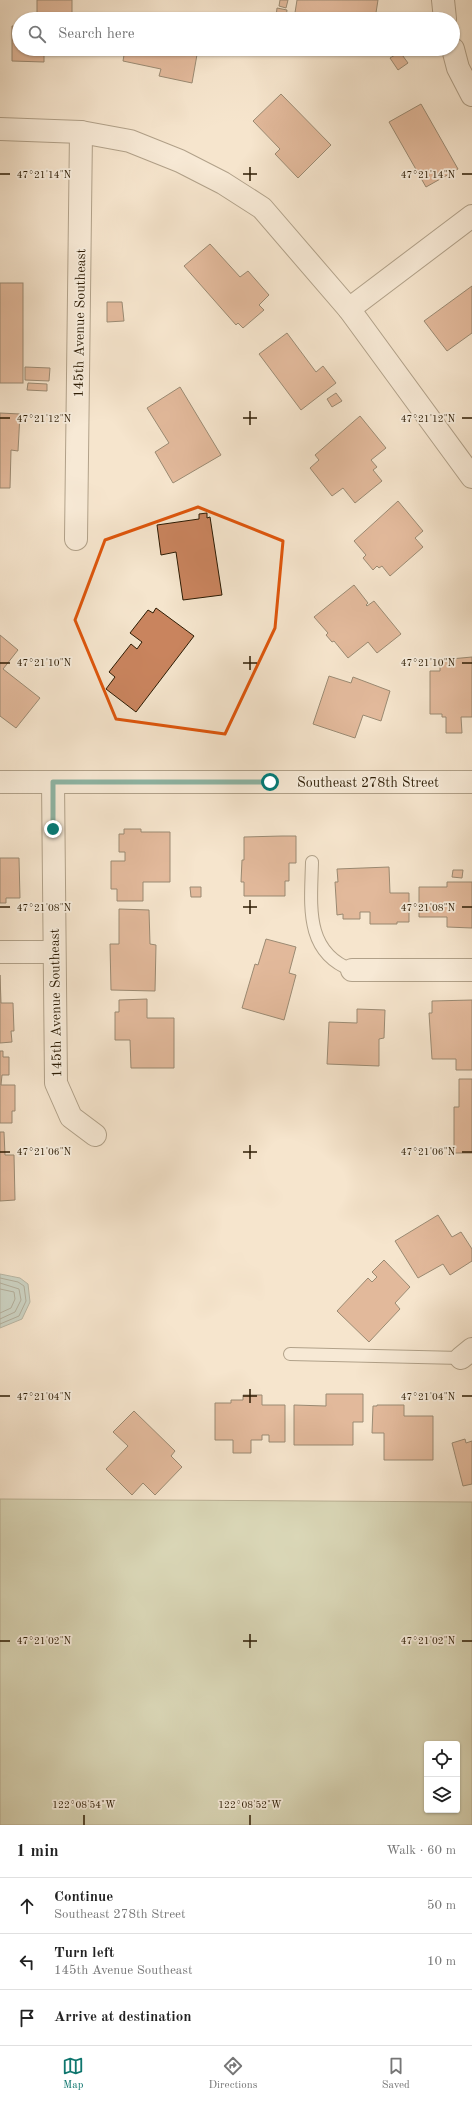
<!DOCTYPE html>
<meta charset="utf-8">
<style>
:root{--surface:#fff;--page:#f6f6f6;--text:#222;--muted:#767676;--line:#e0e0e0;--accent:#0f766e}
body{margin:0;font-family:"Old Standard TT",serif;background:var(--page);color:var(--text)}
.controls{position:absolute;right:12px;bottom:12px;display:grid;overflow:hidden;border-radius:4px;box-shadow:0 1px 3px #0004}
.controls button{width:36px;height:36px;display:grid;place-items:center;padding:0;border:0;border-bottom:1px solid var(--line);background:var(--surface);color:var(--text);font:20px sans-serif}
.stop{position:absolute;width:12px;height:12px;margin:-9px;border:3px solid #0f766e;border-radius:50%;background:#fff}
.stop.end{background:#0f766e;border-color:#fff;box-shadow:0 1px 4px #0008}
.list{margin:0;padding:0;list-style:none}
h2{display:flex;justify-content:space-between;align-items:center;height:52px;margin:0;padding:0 16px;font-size:17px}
h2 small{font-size:13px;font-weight:400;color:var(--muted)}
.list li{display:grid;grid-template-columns:26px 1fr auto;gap:12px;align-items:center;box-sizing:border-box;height:56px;padding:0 16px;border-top:1px solid var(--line)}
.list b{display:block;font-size:15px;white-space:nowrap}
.list p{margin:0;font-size:13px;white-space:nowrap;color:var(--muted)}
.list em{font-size:13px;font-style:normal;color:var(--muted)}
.icon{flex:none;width:22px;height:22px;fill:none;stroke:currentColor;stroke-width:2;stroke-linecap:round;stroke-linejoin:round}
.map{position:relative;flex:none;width:472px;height:1825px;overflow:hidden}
.search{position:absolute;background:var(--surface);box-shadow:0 1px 3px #0004;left:12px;right:12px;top:12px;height:44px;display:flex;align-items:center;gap:10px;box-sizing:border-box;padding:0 14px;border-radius:22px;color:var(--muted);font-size:15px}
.sheet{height:220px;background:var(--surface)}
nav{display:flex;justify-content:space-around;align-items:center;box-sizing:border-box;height:56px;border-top:1px solid var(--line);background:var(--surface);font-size:11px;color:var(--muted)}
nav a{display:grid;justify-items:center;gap:2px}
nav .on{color:var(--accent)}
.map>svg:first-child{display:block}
.green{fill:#b8c59b;stroke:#72704f;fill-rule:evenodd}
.water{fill:#9cbfb9;stroke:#6f7d70}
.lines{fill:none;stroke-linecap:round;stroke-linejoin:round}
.shore{stroke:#646d5e;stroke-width:1}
.building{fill:#c9845e;stroke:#2c1b03}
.service-casing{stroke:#5e4e36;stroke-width:14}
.minor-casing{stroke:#5e4e36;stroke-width:24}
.service{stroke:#f8eede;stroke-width:12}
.minor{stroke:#f8eede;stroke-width:22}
.route{stroke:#0f766e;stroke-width:5}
.marked{fill:none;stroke:#df560c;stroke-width:3;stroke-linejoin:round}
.ticks{fill:none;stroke:#2c1b03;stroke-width:1.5}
.labels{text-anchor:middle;stroke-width:3.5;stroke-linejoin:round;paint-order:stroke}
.street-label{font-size:14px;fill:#2c1b03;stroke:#f8eede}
.ticks-label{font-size:10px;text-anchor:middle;fill:#2c1b03;stroke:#f8eede;stroke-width:3.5;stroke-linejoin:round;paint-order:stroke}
</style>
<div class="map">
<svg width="472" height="1825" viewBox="0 0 472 1825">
<rect width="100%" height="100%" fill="#f5e5cd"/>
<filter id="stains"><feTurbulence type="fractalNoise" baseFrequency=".005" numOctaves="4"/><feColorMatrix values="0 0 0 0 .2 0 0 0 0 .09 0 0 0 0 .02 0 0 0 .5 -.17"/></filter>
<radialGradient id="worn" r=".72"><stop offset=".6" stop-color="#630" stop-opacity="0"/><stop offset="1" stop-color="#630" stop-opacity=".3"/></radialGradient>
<path class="green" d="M 0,1499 L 472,1502 L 472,1825 L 0,1825 ZM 427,1744 L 457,1744 L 457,1810 L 427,1810 Z"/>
<path class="water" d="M 0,1274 L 20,1278 L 28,1284 L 30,1302 L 22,1319 L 0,1328 Z"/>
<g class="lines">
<g class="shore">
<path d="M 0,1278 L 18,1282 L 24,1286 L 26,1301 L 19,1316 L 0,1324"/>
<path d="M 0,1283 L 19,1289 L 21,1300 L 15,1312 L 0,1319"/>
<path d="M 0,1289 L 14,1292 L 15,1299 L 11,1308 L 0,1313"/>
</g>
</g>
<g class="building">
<rect x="37" y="0" width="35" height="19"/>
<path d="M 280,0 L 288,0 L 286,8 L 279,6 Z"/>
<path d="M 297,0 L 378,0 L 375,19 L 294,19 Z"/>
<path d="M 277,8 L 287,10 L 286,18 L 276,17 Z"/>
<path d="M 12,26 L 19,26 L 19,49 L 72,50 L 57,50 L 57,54 L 44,53 L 44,62 L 12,61 Z"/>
<path d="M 125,49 L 198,49 L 192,83 L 159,76 L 161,69 L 123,61 Z"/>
<path d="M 400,52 L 408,63 L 398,70 L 390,58 Z"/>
<path d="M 281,94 L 331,145 L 298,178 L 275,154 L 280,149 L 253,121 Z"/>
<path d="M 421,104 L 458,169 L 426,187 L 389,122 Z"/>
<path d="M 210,244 L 240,277 L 248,271 L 269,295 L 259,305 L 264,310 L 243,328 L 238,323 L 236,325 L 184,266 Z"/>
<rect x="0" y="283" width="23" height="100"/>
<path d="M 472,286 L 472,333 L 447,351 L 424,321 Z"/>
<path d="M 107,302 L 122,302 L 124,321 L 107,322 Z"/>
<path d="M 287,333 L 316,372 L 323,366 L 336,383 L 301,410 L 259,354 Z"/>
<path d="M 25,367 L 50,368 L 49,381 L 25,380 Z"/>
<path d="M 28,383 L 47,384 L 47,391 L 27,390 Z"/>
<path d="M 180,387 L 221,455 L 173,483 L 155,452 L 169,443 L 147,408 Z"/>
<path d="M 336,393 L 342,401 L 332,407 L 327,399 Z"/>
<path d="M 0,413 L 20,414 L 18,451 L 11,450 L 10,488 L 0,488 Z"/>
<path d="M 360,416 L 386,448 L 371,460 L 377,467 L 373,470 L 382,481 L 355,503 L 343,488 L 332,496 L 310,468 L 319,460 L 315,455 Z"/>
<path d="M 398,501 L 423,531 L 415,538 L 423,547 L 390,576 L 382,566 L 379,568 L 377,566 L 373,570 L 363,558 L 366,555 L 354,541 Z"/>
<path d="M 207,513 L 207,518 L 210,517 L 222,595 L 183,600 L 176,552 L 161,555 L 157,525 L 199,519 L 199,514 Z"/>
<path d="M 354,585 L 368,603 L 366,605 L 367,606 L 374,601 L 401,634 L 377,653 L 368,642 L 348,658 L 334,641 L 332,642 L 326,635 L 328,633 L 314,617 Z"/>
<path d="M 156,608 L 194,636 L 136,712 L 106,689 L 115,677 L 109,672 L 131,644 L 137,649 L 142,642 L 130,633 L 148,610 L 153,613 Z"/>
<path d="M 0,635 L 18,650 L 3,669 L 40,698 L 16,728 L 0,716 Z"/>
<path d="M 472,657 L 472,717 L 461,717 L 462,733 L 446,733 L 446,717 L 442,717 L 442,714 L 430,714 L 430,671 L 440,671 L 440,660 Z"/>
<path d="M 329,676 L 351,683 L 353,677 L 390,691 L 381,721 L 363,715 L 355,738 L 313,724 Z"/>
<path d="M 124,829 L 141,829 L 141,832 L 170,832 L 170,882 L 143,882 L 143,901 L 117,901 L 117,889 L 111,889 L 111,861 L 125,861 L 125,852 L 119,852 L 119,834 L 124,834 Z"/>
<path d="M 282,836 L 296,836 L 296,863 L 289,863 L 289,881 L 285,881 L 285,896 L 244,896 L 244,882 L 241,882 L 242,860 L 244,860 L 244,837 Z"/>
<path d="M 0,858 L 19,858 L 20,898 L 6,898 L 6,903 L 0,903 Z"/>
<path d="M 389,867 L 390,893 L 409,893 L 409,922 L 397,922 L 397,924 L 370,924 L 370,912 L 360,912 L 360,919 L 343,919 L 343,914 L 337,915 L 335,882 L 338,882 L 337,869 Z"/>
<path d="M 453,870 L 463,870 L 462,878 L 452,877 Z"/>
<path d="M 447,882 L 472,882 L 472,928 L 447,927 L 447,917 L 419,917 L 419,887 L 447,887 Z"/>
<path d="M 190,887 L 201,887 L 201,897 L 191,897 Z"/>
<path d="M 119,909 L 149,910 L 150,944 L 156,945 L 155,991 L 111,990 L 110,944 L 119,944 Z"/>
<path d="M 266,939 L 296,947 L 289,973 L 296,975 L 284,1020 L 242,1008 L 255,964 L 258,965 Z"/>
<path d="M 0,975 L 1,1003 L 13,1003 L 14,1031 L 11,1031 L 12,1042 L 0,1043 Z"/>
<path d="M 147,999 L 147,1018 L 174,1018 L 174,1068 L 131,1068 L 130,1040 L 115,1040 L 115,1012 L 119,1012 L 119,1000 Z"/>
<path d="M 472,1000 L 472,1070 L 456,1070 L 456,1059 L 432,1059 L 429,1013 L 432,1013 L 432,1001 Z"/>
<path d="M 357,1009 L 385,1010 L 384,1038 L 379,1039 L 379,1066 L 327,1064 L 329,1022 L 357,1023 Z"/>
<path d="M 0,1051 L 3,1051 L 3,1057 L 9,1057 L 9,1075 L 2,1075 L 1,1085 L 15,1085 L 15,1111 L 12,1111 L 12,1123 L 0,1123 Z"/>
<path d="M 459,1079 L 472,1079 L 472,1153 L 454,1153 L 454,1107 L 459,1107 Z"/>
<path d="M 0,1132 L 4,1132 L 5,1155 L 14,1155 L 15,1200 L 0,1201 Z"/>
<path d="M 438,1215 L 452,1237 L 461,1232 L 472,1249 L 472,1261 L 450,1275 L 443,1264 L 418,1278 L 395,1241 Z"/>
<path d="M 384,1260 L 410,1287 L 395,1303 L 400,1309 L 369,1342 L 337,1311 L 368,1278 L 372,1282 L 377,1277 L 372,1272 Z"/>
<path d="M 326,1394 L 363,1394 L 363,1422 L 353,1422 L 353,1445 L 294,1445 L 294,1405 L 326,1406 Z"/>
<path d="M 243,1395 L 262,1395 L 262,1405 L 285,1405 L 285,1442 L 269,1442 L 269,1435 L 262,1435 L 262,1440 L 251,1440 L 251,1453 L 233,1453 L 233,1440 L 215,1440 L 215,1403 L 231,1403 L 231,1400 L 243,1400 Z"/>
<path d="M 377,1405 L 404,1405 L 404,1416 L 433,1416 L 433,1460 L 384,1460 L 384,1433 L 372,1433 L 373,1406 L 377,1406 Z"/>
<path d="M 134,1411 L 175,1451 L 171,1456 L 182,1467 L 155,1495 L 143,1483 L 132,1495 L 106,1469 L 128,1446 L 113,1432 Z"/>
<path d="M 465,1439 L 466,1443 L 472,1441 L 472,1484 L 463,1486 L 452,1443 Z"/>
</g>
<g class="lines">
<g class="service-casing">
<g id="service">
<path d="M 312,862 C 311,905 304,952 352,970"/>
<path d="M 290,1354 L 461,1358"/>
</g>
</g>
<g class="minor-casing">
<g id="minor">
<path d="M 443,0 L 445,19"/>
<path d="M 453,49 L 458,68 L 472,95"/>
<path d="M 0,129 L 81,132 L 130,141 L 180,161 L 223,183 L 262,208 L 349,309 L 472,216"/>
<path d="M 349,309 L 472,477"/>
<path d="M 76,539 L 81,132"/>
<path d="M 0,782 L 472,782"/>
<path d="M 53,782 L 56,1083 L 71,1117 L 95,1135"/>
<path d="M 0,952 L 54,952"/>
<path d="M 352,970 L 472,970"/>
<path d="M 461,1358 L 472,1349"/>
</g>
</g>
<use href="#service" class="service"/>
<use href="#minor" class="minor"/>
</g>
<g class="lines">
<path class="route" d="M 53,829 L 53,782 L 270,782"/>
</g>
<path d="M0 0H472V1825H0ZM 198,507 L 283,541 L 275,628 L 225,734 L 116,719 L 75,620 L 105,540 Z" fill="#f5e5cd" fill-opacity=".55" fill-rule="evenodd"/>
<path class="marked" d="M 198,507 L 283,541 L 275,628 L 225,734 L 116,719 L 75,620 L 105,540 Z"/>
<path class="ticks" d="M 250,167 L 250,181M 0,174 L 10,174M 243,174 L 257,174M 462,174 L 472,174M 250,411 L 250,425M 0,418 L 10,418M 243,418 L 257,418M 462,418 L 472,418M 250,656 L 250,670M 0,663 L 10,663M 243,663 L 257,663M 462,663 L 472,663M 250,900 L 250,914M 0,907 L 10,907M 243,907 L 257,907M 462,907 L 472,907M 250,1145 L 250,1159M 0,1152 L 10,1152M 243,1152 L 257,1152M 462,1152 L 472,1152M 250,1389 L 250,1403M 0,1396 L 10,1396M 243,1396 L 257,1396M 462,1396 L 472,1396M 250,1634 L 250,1648M 0,1641 L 10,1641M 243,1641 L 257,1641M 462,1641 L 472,1641M 84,1815 L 84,1825M 250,1815 L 250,1825"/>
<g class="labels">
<g class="street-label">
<text transform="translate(79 323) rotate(-89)" y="5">145th Avenue Southeast</text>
<text x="368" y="787">Southeast 278th Street</text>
<text transform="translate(55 1003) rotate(-91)" y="5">145th Avenue Southeast</text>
</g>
</g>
<g class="ticks-label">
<text x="44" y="178">47°21'14"N</text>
<text x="428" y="178">47°21'14"N</text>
<text x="44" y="422">47°21'12"N</text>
<text x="428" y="422">47°21'12"N</text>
<text x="44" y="666">47°21'10"N</text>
<text x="428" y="666">47°21'10"N</text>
<text x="44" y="911">47°21'08"N</text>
<text x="428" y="911">47°21'08"N</text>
<text x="44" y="1155">47°21'06"N</text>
<text x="428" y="1155">47°21'06"N</text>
<text x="44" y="1400">47°21'04"N</text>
<text x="428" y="1400">47°21'04"N</text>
<text x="44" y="1644">47°21'02"N</text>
<text x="428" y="1644">47°21'02"N</text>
<text x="84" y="1808">122°08'54"W</text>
<text x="250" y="1808">122°08'52"W</text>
</g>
<rect width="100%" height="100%" filter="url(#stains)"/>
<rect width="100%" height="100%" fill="url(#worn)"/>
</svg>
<div class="controls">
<button><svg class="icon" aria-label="locate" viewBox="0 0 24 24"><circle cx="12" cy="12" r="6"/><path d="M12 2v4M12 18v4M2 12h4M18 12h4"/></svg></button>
<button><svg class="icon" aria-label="layers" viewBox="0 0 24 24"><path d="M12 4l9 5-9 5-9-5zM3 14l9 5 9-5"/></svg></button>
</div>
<div class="stop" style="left:270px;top:782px"></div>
<div class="stop end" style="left:53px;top:829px"></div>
<div class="search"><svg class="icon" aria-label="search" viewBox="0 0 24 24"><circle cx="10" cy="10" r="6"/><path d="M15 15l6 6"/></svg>Search here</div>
</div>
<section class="sheet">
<h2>1 min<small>Walk · 60 m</small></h2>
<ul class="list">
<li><svg class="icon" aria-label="ahead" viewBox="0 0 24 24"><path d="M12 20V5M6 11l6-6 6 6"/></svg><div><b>Continue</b><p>Southeast 278th Street</p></div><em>50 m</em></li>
<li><svg class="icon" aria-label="left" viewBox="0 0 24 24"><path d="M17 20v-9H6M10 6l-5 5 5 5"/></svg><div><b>Turn left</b><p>145th Avenue Southeast</p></div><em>10 m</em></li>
<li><svg class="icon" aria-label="arrive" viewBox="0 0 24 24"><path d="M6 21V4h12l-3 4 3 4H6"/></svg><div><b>Arrive at destination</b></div></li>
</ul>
</section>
<nav>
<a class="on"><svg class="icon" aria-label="map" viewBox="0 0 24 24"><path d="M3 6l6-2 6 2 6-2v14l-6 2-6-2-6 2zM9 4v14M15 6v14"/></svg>Map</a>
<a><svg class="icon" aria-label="directions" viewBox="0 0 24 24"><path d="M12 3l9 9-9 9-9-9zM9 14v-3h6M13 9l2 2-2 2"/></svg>Directions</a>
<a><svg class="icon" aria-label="saved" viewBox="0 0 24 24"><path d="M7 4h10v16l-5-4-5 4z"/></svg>Saved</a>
</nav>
